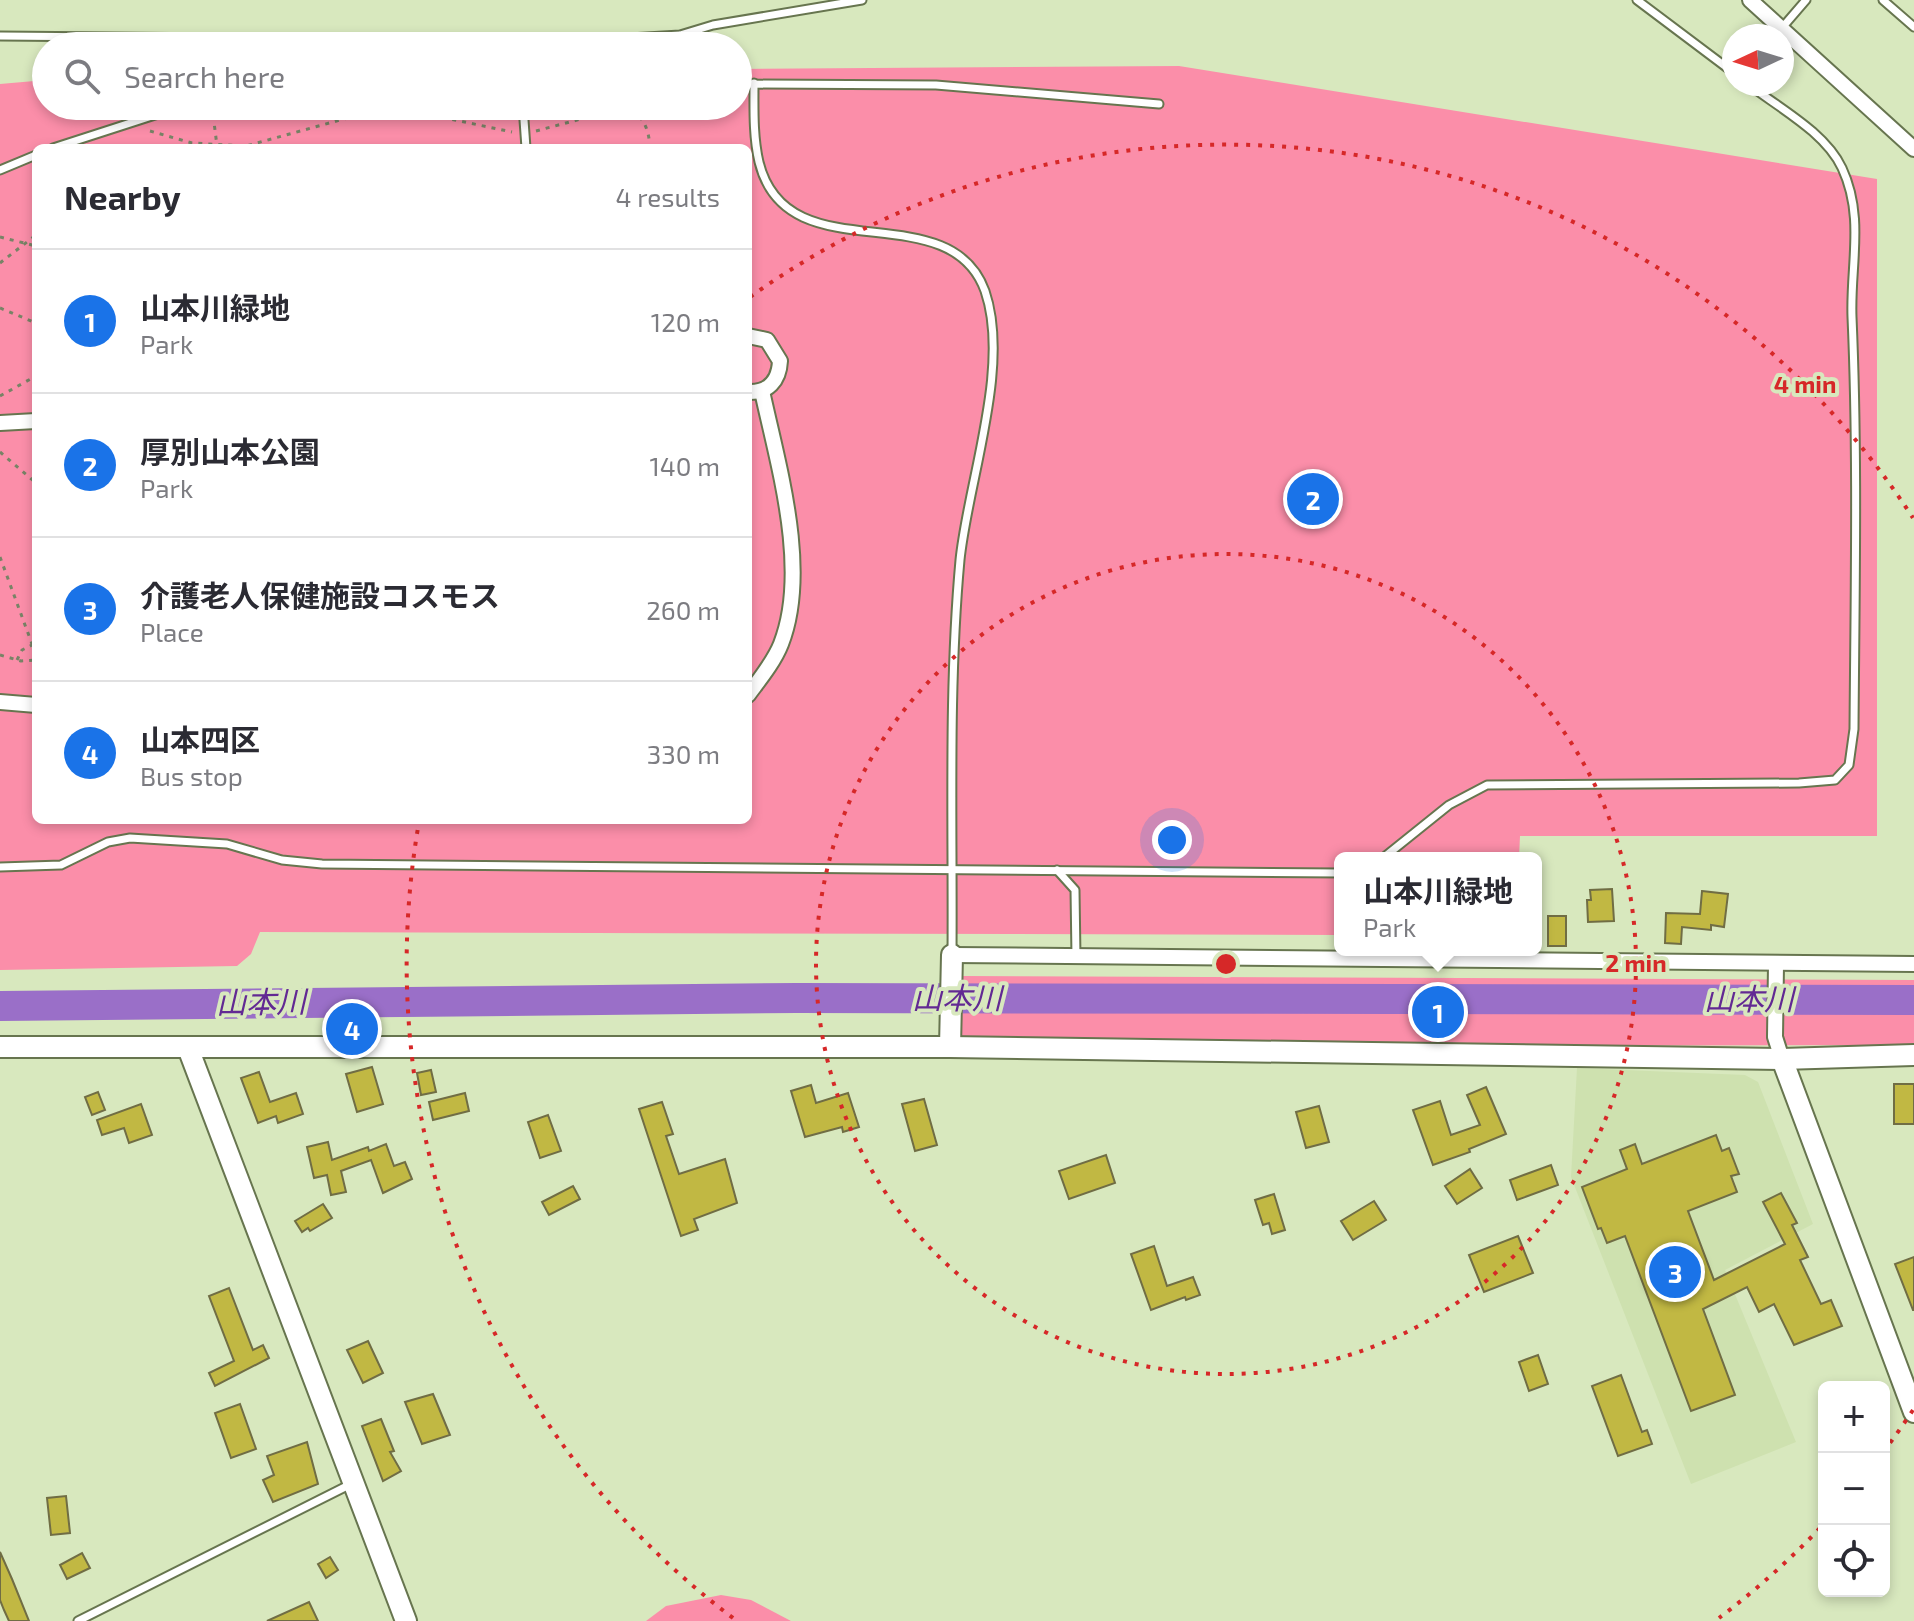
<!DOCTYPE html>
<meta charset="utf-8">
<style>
:root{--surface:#fff;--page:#f7f7f7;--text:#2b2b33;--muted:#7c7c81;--line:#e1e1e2;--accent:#1a73e8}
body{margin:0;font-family:"Exo 2","Noto Sans JP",sans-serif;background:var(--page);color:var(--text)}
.controls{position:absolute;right:24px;bottom:24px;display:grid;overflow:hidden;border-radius:12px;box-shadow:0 4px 12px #0003}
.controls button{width:72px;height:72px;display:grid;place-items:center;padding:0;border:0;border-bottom:2px solid var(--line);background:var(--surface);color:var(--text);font:40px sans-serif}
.compass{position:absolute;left:1722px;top:24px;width:72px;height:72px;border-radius:50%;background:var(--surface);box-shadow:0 4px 12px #0003;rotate:266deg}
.you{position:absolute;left:1172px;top:840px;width:28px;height:28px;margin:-20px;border:6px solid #fff;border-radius:50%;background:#1a73e8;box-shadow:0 0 0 12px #1a73e833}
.badge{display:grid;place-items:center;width:52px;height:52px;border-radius:50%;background:var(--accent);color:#fff;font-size:26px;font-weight:700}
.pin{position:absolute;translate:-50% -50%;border:4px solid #fff;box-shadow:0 2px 8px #0006}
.popup{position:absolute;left:1334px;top:852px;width:208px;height:104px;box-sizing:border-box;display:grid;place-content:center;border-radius:12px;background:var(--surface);filter:drop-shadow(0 2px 6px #0005);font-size:26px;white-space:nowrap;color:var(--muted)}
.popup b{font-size:30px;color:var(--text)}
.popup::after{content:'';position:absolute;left:50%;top:100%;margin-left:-16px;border:16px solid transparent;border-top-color:var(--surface)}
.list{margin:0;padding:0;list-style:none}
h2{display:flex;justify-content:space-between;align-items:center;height:104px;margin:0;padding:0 32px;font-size:34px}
h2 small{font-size:26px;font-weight:400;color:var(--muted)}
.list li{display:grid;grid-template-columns:52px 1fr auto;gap:24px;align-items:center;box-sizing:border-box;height:144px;padding:0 32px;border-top:2px solid var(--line)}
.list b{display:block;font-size:30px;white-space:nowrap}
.list p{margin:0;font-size:26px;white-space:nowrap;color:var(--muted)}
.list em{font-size:26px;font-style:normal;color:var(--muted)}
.icon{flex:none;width:44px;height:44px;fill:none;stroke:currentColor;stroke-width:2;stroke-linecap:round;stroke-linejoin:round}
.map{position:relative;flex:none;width:1914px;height:1621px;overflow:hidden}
.search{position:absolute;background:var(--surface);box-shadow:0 4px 12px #0003;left:32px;top:32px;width:720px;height:88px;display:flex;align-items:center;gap:20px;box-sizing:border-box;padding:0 28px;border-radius:44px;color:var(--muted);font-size:30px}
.panel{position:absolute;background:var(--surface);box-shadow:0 4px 12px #0003;left:32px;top:144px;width:720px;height:680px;border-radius:12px}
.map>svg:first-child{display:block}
.built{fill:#cee1af}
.green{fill:#fb8ea9;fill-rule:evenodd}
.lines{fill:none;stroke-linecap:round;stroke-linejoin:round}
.river{stroke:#9a6fc8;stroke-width:30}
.building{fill:#c1b843;stroke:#706d44;stroke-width:2}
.lane-casing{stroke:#67754f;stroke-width:11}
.street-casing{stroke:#67754f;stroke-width:18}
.secondary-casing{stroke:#67754f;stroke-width:24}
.path{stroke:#788366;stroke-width:3;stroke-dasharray:4 6;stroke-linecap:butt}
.lane{stroke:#fff;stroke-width:7}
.street{stroke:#fff;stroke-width:14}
.secondary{stroke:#fff;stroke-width:20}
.ring{fill:none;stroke:#d62828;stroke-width:4;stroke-dasharray:4 8}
.labels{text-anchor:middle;stroke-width:8;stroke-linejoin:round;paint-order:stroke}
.water-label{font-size:30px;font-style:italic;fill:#622993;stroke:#d8e8be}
.centre{fill:#d62828;stroke:#d8e8be;stroke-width:4}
.ring-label{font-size:24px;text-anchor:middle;font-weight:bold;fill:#d62828;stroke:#d8e8be;stroke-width:8;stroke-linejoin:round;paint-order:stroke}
</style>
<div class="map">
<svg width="1914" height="1621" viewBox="0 0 1914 1621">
<rect width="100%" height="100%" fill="#d8e8be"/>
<path class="built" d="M 1577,1068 L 1745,1075 L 1758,1082 L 1813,1224 L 1725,1270 L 1796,1442 L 1691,1484 L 1571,1177 Z"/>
<g class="green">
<path d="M 1179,66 L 1877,179 L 1877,836 L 1520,836 L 1519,858 L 1340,858 L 1340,935 L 260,932 L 251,954 L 237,966 L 0,970 L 0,84 L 46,80 L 46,106 L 738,106 L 738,69 ZM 36,148 L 748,148 L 748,820 L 36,820 Z"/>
<path d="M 963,976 L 1914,980 L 1914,1045 L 961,1047 Z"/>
<path d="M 721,1595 L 751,1600 L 791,1621 L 646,1621 L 666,1606 Z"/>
</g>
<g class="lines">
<path class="river" d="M 0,1006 L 797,998 L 1914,1000"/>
</g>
<g class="building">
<path d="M 1612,889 L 1614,921 L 1588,922 L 1587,900 L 1591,900 L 1590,890 Z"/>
<path d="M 1702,891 L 1728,894 L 1724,927 L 1711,925 L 1711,930 L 1682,927 L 1681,944 L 1665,943 L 1666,913 L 1700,914 Z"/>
<rect x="1548" y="916" width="18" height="30"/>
<path d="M 372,1067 L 383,1104 L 357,1112 L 346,1074 Z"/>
<path d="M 431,1070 L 436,1092 L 421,1095 L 417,1073 Z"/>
<path d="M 259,1072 L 270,1102 L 296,1093 L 303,1114 L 278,1123 L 276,1116 L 258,1123 L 241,1078 Z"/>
<rect x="1894" y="1084" width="20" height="40"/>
<path d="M 811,1085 L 816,1103 L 848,1093 L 859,1127 L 843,1132 L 842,1127 L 805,1137 L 791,1091 Z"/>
<path d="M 1486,1087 L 1506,1134 L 1469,1149 L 1470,1152 L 1433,1165 L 1413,1110 L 1440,1101 L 1451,1135 L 1480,1125 L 1467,1095 Z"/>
<path d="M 98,1092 L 105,1110 L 92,1115 L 85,1097 Z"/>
<path d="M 465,1093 L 469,1111 L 433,1120 L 429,1102 Z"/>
<path d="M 924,1099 L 937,1145 L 915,1151 L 902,1104 Z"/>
<path d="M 662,1102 L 673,1134 L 666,1136 L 679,1174 L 725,1159 L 737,1203 L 694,1219 L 698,1230 L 681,1236 L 639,1109 Z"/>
<path d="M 141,1104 L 152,1135 L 129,1143 L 124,1128 L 102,1135 L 97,1120 Z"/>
<path d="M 1319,1106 L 1329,1142 L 1306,1148 L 1296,1112 Z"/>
<path d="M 548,1115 L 561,1151 L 540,1158 L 528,1122 Z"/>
<path d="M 1716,1135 L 1722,1151 L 1729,1148 L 1739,1174 L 1731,1176 L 1737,1192 L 1688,1211 L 1714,1280 L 1785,1244 L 1763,1202 L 1781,1193 L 1797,1223 L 1792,1225 L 1808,1257 L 1800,1260 L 1821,1304 L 1831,1300 L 1842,1326 L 1794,1345 L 1774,1304 L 1759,1312 L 1747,1287 L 1703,1309 L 1735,1395 L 1691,1411 L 1625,1236 L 1607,1243 L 1601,1228 L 1598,1229 L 1582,1187 L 1627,1169 L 1620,1150 L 1635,1144 L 1642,1164 Z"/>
<path d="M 328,1142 L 332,1160 L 368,1147 L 369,1151 L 386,1144 L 394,1166 L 405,1162 L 412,1179 L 383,1193 L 371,1160 L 341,1171 L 346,1192 L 331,1195 L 327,1175 L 314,1178 L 307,1147 Z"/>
<path d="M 1106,1155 L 1115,1183 L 1069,1199 L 1059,1171 Z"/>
<path d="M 1551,1165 L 1558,1185 L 1517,1200 L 1510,1180 Z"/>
<path d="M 1470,1169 L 1482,1188 L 1457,1204 L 1445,1186 Z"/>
<path d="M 573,1186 L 580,1199 L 549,1215 L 542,1202 Z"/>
<path d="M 1274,1194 L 1285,1230 L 1272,1234 L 1269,1223 L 1263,1225 L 1255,1200 Z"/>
<path d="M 1374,1201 L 1386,1220 L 1353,1240 L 1341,1221 Z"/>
<path d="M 323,1204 L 332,1218 L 310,1231 L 308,1228 L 302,1232 L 295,1221 Z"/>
<path d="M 1518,1236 L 1533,1273 L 1484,1292 L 1469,1255 Z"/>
<path d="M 1154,1246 L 1167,1286 L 1193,1277 L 1200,1295 L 1186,1300 L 1185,1297 L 1151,1310 L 1131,1254 Z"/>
<path d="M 1914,1257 L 1914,1310 L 1913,1310 L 1895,1264 Z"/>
<path d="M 229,1288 L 253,1350 L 263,1345 L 269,1358 L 215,1386 L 209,1373 L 234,1361 L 209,1296 Z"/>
<path d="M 368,1341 L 383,1373 L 363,1383 L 347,1350 Z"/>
<path d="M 1538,1355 L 1548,1384 L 1529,1391 L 1519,1362 Z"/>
<path d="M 1621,1375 L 1642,1432 L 1647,1430 L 1652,1444 L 1618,1456 L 1592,1386 Z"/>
<path d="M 433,1394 L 450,1435 L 422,1444 L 405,1402 Z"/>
<path d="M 240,1404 L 256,1449 L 231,1458 L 215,1413 Z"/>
<path d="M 381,1419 L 394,1451 L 390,1452 L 401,1471 L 383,1481 L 362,1426 Z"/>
<path d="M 307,1442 L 318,1484 L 273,1502 L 263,1480 L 274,1475 L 267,1456 Z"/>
<path d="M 66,1496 L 70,1533 L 51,1535 L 47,1498 Z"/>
<path d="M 0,1552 L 12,1579 L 29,1621 L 9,1621 L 4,1610 L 0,1600 Z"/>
<path d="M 82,1553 L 90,1568 L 67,1579 L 60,1565 Z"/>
<path d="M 330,1557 L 338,1570 L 326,1578 L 318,1564 Z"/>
<path d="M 309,1602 L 318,1621 L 267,1621 Z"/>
</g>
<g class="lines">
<g class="lane-casing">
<g id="lane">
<path d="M 1637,0 L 1734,73"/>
<path d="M 1883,0 L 1914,27"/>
<path d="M 1781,29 L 1806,0"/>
<path d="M 0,36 L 579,41 L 680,35 L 713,25 L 862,0"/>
<path d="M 754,83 C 754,109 753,136 759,162 C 787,276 949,191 985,291 C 1011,367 968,481 960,560 C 948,691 953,823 952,955"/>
<path d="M 738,84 L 936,85 L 1159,104"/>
<path d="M 523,106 L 526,148"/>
<path d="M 53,148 L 183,106"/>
<path d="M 0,170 L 36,155"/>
<path d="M 1383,858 L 1449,805 L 1487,785 L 1799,783 L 1835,780 L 1849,765 L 1854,729 C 1855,592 1858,455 1852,317 C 1850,266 1865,217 1842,168 C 1825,132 1779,108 1748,84"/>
<path d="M 0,867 L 61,865 L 108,842 L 130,838 L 227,844 L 282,860 L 322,864 L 1340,873"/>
<path d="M 1057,870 L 1075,890 L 1076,957"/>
<path d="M 78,1621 L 353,1483"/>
</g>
</g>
<g class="street-casing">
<g id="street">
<path d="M 1750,0 L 1914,149"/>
<path d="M 748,336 L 767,340 L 780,361 C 779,381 768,393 748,392"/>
<path d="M 0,423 L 36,421"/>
<path d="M 748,695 C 759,680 774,662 781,644 C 810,570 778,465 762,391"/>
<path d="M 0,702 L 36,705"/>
<path d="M 952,955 L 1914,964"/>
<path d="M 1776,965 L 1775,1037 L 1782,1059"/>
</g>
</g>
<g class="secondary-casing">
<g id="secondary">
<path d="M 0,1047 L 950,1047 L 1782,1059 L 1914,1055"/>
<path d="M 950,1047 L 952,955"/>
<path d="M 188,1048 L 406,1621"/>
<path d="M 1782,1059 L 1914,1412"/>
</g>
</g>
<g class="path">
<path d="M 212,106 L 217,146"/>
<path d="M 150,131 L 192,143 L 246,146 L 380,109 L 417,112 L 512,132"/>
<path d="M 536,131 L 626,107 C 644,115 649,130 650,148"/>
<path d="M 0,237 L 36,246"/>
<path d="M 0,263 L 36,235"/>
<path d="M 0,308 L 36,323"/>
<path d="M 0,396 L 36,376"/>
<path d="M 0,452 L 36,483"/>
<path d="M 0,557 L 32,644"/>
<path d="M 0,655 L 21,661 L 36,660"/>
<path d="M 17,660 L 22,650 L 36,643"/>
</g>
<use href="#lane" class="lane"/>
<use href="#street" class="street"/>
<use href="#secondary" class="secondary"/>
</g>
<g class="ring">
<circle cx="1226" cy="964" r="410"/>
<path d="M1913 1410A819 819 0 0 1 1884 1451M1820 1528A819 819 0 0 1 1719 1618M733 1618A819 819 0 0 1 419 822M750 297A819 819 0 0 1 1913 518"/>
</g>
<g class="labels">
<g class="water-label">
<text x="957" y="1009">山本川</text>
<text x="1749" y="1010">山本川</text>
<text transform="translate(261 1003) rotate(-1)" y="10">山本川</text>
</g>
</g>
<circle cx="1226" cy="964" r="12" class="centre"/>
<g class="ring-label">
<text x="1805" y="393">4 min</text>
<text x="1636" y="972">2 min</text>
</g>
</svg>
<div class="controls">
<button>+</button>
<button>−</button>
<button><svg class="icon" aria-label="locate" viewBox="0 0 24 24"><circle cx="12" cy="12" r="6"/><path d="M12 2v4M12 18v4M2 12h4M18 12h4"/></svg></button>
</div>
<svg class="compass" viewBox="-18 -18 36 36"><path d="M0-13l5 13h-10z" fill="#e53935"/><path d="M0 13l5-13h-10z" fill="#7c7c81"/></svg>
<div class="you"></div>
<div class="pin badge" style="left:1438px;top:1012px">1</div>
<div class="popup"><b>山本川緑地</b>Park</div>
<div class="pin badge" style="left:1313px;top:499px">2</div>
<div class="pin badge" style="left:1675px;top:1272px">3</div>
<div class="pin badge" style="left:352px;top:1029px">4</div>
<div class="search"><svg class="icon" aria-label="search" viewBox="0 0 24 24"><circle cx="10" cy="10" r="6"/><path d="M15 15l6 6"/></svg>Search here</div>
<section class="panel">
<h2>Nearby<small>4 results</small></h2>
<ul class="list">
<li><span class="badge">1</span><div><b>山本川緑地</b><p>Park</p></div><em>120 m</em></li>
<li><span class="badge">2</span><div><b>厚別山本公園</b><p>Park</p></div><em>140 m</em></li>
<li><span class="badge">3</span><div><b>介護老人保健施設コスモス</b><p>Place</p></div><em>260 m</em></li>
<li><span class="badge">4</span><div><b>山本四区</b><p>Bus stop</p></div><em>330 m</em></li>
</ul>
</section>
</div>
